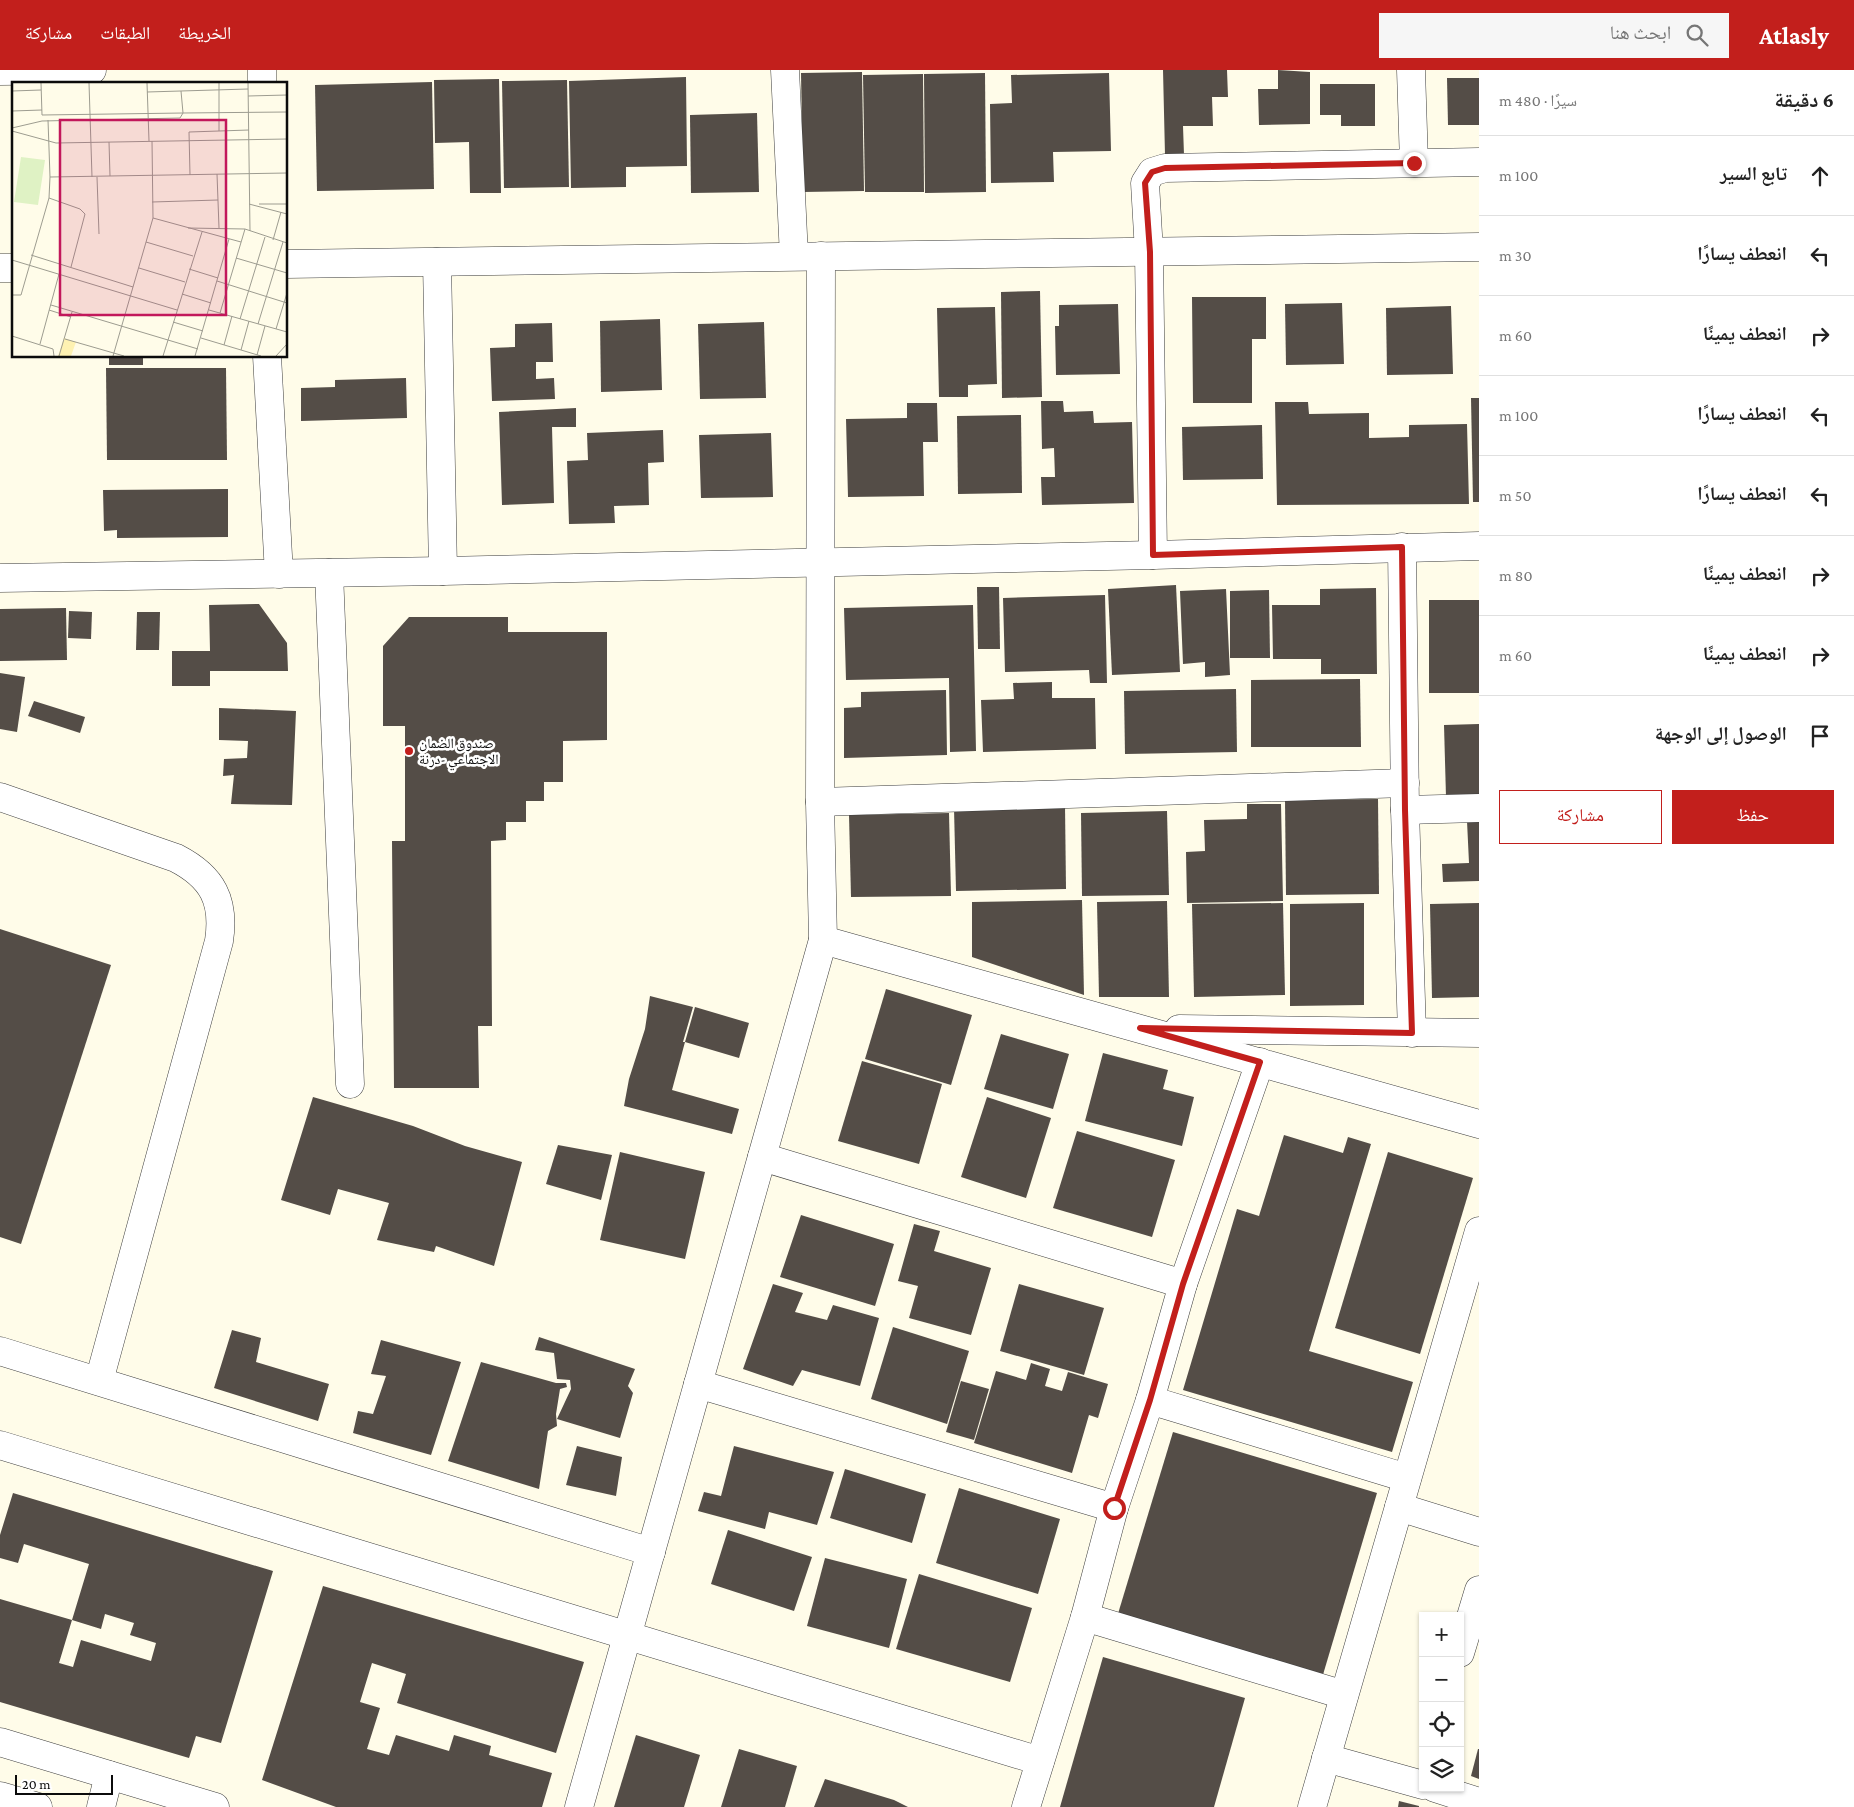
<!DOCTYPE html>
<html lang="ar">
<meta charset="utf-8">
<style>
:root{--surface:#fff;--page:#f6f6f6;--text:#222;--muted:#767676;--line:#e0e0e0;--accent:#c21f1c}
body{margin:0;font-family:"Crimson Pro","Noto Naskh Arabic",serif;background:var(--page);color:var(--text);direction:rtl}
.controls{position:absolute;right:15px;bottom:15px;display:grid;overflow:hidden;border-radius:0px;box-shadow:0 1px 4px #0004}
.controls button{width:45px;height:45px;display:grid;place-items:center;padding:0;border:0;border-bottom:1px solid var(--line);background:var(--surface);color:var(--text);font:25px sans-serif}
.scale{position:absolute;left:15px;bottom:12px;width:98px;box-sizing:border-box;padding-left:5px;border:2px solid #0b0b0b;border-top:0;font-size:14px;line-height:18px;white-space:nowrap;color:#0b0b0b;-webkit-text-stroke:4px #fff;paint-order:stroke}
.stop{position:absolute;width:15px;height:15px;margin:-11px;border:4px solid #c21f1c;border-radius:50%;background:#fff}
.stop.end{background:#c21f1c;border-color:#fff;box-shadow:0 1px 5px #0008}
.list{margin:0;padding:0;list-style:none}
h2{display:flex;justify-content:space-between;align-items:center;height:65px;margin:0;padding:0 20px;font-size:21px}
h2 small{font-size:16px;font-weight:400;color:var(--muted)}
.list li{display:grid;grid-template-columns:32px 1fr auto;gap:15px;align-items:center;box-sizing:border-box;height:80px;padding:0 20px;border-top:1px solid var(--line)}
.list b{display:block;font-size:19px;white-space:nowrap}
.list em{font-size:16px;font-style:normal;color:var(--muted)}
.actions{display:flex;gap:10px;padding:15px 20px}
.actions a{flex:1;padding:11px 0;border:1px solid var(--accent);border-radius:0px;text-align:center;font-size:18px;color:var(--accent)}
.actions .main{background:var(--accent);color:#fff}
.icon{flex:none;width:28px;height:28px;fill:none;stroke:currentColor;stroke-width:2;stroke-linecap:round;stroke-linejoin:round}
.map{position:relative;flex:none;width:1479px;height:1737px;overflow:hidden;direction:ltr}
header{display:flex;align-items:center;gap:30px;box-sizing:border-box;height:70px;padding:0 25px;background:var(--accent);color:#fff}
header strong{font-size:24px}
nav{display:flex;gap:28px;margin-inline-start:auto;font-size:18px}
.search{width:350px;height:45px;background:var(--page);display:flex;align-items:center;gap:12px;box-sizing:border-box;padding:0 18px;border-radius:0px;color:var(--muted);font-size:19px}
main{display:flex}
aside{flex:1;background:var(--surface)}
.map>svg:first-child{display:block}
.building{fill:#544d47;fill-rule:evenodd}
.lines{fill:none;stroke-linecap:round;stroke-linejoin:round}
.minor-casing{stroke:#3e3e3e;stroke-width:29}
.minor{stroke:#fff;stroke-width:28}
.route{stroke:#c21f1c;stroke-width:6}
.poi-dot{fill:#c21f1c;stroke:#fff;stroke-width:2}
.labels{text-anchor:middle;stroke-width:5;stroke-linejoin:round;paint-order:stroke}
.poi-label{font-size:14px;fill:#0b0b0b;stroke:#fff;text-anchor:start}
.inset-road{fill:none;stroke:#9d9c90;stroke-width:1}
.view{fill:#c2185b;fill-opacity:0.15;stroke:#c2185b;stroke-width:2.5}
.inset-edge{fill:none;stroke:#0b0b0b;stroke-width:2.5}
</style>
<header>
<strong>Atlasly</strong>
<div class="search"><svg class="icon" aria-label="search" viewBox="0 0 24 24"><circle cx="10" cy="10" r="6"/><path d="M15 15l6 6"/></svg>ابحث هنا</div>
<nav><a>الخريطة</a><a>الطبقات</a><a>مشاركة</a></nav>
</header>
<main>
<aside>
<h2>6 دقيقة<small>سيرًا · 480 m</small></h2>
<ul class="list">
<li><svg class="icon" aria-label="ahead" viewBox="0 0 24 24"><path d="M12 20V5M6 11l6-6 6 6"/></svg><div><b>تابع السير</b></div><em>100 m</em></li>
<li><svg class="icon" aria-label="left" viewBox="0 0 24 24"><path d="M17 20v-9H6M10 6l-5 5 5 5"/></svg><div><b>انعطف يسارًا</b></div><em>30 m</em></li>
<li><svg class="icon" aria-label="right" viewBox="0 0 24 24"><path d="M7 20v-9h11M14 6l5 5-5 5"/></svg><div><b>انعطف يمينًا</b></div><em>60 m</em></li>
<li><svg class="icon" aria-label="left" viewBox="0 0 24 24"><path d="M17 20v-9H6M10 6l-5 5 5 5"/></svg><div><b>انعطف يسارًا</b></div><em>100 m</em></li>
<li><svg class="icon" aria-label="left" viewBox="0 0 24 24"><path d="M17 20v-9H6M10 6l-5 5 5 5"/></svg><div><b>انعطف يسارًا</b></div><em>50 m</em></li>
<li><svg class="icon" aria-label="right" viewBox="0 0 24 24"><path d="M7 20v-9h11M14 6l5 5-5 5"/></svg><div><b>انعطف يمينًا</b></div><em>80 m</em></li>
<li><svg class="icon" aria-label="right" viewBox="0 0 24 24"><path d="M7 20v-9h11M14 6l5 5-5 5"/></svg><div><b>انعطف يمينًا</b></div><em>60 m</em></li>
<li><svg class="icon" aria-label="arrive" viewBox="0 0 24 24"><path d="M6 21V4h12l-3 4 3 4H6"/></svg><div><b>الوصول إلى الوجهة</b></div></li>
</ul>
<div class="actions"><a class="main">حفظ</a><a>مشاركة</a></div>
</aside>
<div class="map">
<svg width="1479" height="1737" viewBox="0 0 1479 1737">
<rect width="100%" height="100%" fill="#fffce9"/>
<g class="building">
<path d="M 1163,0 L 1227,0 L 1228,27 L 1212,27 L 1213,56 L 1183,56 L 1184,85 L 1165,85 Z"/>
<path d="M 1278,0 L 1310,2 L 1310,54 L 1259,55 L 1258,19 L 1278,19 Z"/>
<path d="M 862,2 L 864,121 L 803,122 L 801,3 Z"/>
<path d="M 985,3 L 986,122 L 925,123 L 924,4 Z"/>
<path d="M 1109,3 L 1111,81 L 1053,82 L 1054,112 L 991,113 L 990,34 L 1012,33 L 1011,5 Z"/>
<path d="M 923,4 L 924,122 L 865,122 L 863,5 Z"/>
<path d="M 686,7 L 687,96 L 626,97 L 626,117 L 571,118 L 569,11 Z"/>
<path d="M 1447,8 L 1479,8 L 1479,55 L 1448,55 Z"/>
<path d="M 499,9 L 501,123 L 470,123 L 469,72 L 435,73 L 434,10 Z"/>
<path d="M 567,10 L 569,117 L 504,118 L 502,11 Z"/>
<path d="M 432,12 L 434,119 L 317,121 L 315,15 Z"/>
<path d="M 1320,14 L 1375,14 L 1375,56 L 1341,56 L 1341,45 L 1320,45 Z"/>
<path d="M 757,43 L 759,122 L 691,123 L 690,45 Z"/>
<path d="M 1040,221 L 1042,327 L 1002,328 L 1001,222 Z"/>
<path d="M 1192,227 L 1266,227 L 1266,269 L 1252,269 L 1252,333 L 1193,333 Z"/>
<path d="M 1342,233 L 1344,294 L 1286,295 L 1285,234 Z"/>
<path d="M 1118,234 L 1120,304 L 1056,305 L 1055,256 L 1059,256 L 1059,235 Z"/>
<path d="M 1451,236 L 1453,304 L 1387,305 L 1386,238 Z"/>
<path d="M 995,237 L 997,314 L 968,315 L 968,327 L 939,327 L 937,238 Z"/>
<path d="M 660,249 L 662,320 L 601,322 L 600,251 Z"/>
<path d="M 764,252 L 766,328 L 700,329 L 698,254 Z"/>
<path d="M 552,253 L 553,292 L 536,292 L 536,309 L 554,308 L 555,329 L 492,331 L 490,278 L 515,277 L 515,254 Z"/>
<rect x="109" y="286" width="34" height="9"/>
<path d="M 106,298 L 226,298 L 227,390 L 107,390 Z"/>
<path d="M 406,308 L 407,348 L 301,351 L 301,318 L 335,317 L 335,310 Z"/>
<path d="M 1471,328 L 1479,328 L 1479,432 L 1473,432 Z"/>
<path d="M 1041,331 L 1063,331 L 1064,342 L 1093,341 L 1094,353 L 1132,352 L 1134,433 L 1042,435 L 1041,407 L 1055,407 L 1054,378 L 1042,379 Z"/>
<path d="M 1275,332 L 1308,332 L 1309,344 L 1369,343 L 1369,368 L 1409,367 L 1409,355 L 1467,354 L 1469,434 L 1277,435 Z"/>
<path d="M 907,333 L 937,333 L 938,372 L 923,372 L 924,426 L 848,427 L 846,349 L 907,348 Z"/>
<path d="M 576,338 L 576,357 L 552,357 L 554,433 L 502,435 L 499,342 Z"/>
<path d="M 1021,345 L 1022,423 L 958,424 L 957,346 Z"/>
<path d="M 1262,355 L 1263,409 L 1183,410 L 1182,357 Z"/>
<path d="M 663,360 L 664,392 L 648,393 L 649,435 L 614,436 L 615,453 L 569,454 L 567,391 L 588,390 L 587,363 Z"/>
<path d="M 771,363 L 773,427 L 701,428 L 699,365 Z"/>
<path d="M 228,419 L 228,467 L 117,468 L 117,460 L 104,461 L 103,420 Z"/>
<path d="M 1176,515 L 1180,602 L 1112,605 L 1108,519 Z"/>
<path d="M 977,517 L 999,517 L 1000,579 L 978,579 Z"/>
<path d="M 1376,518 L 1377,604 L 1321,604 L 1321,589 L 1273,589 L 1272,535 L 1320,535 L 1320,519 Z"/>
<path d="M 1226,519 L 1230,605 L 1205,607 L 1205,592 L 1183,594 L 1180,521 Z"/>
<path d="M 1269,520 L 1270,588 L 1230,588 L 1230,521 Z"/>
<path d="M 1105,525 L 1107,613 L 1090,613 L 1089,600 L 1005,602 L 1003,528 Z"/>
<rect x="1429" y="530" width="50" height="93"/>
<path d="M 259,534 L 287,573 L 288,601 L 210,601 L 210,616 L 172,616 L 172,581 L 210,581 L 209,535 Z"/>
<path d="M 973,535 L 976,681 L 950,682 L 949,608 L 846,610 L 844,538 Z"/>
<path d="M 66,538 L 67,590 L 0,591 L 0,539 Z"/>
<path d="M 69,541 L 92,542 L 91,569 L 68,568 Z"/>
<path d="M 137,542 L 160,542 L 159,580 L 136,580 Z"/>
<path d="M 409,547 L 508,547 L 508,562 L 607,562 L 607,670 L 563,671 L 563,712 L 544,712 L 544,731 L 526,731 L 526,752 L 506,752 L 506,770 L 491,771 L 492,956 L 478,956 L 479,1018 L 394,1018 L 392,771 L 405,771 L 405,656 L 383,656 L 383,576 Z"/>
<path d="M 0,603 L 25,607 L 17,662 L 0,659 Z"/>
<path d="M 1360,609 L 1361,677 L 1251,677 L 1251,610 Z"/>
<path d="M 1052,612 L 1052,628 L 1095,628 L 1096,679 L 983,682 L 981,630 L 1014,629 L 1013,613 Z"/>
<path d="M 1236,619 L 1237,682 L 1125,684 L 1124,621 Z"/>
<path d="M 946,620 L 947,685 L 844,688 L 844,638 L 861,637 L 861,622 Z"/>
<path d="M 34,631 L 85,647 L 80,663 L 28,646 Z"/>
<path d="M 219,638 L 296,641 L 292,735 L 231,734 L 234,705 L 223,706 L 224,689 L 247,688 L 248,671 L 219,670 Z"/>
<path d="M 1479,654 L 1479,726 L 1446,727 L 1444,655 Z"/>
<path d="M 1378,729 L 1379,824 L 1286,825 L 1285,730 Z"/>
<path d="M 1247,734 L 1281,734 L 1283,831 L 1187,833 L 1186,782 L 1205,781 L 1204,750 L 1247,749 Z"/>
<path d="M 1065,736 L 1066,819 L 956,821 L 954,738 Z"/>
<path d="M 1167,741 L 1169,825 L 1082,826 L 1081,743 Z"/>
<path d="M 949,743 L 951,826 L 851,827 L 849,745 Z"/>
<path d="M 1479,750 L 1479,811 L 1443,812 L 1442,794 L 1469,793 L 1467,751 Z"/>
<path d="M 1082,830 L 1084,925 L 972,887 L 972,832 Z"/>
<path d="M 1167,831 L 1169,927 L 1099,927 L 1097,832 Z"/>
<path d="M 1283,833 L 1285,925 L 1194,927 L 1192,834 Z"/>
<path d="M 1364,833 L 1364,935 L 1290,936 L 1290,834 Z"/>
<path d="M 1479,833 L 1479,927 L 1432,928 L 1430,834 Z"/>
<path d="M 0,859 L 111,895 L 21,1174 L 0,1167 Z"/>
<path d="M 886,919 L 972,945 L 951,1015 L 865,989 Z"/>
<path d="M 650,926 L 693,937 L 683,972 L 685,972 L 672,1020 L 739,1039 L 732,1064 L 624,1036 L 629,1009 L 645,959 Z"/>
<path d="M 695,937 L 749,953 L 739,988 L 685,972 Z"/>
<path d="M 1001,964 L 1069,984 L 1053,1039 L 984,1019 Z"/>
<path d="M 1103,983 L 1168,1000 L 1163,1019 L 1194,1027 L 1182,1076 L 1085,1051 Z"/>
<path d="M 862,991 L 942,1014 L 919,1094 L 838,1071 Z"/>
<path d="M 313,1027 L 413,1056 L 465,1076 L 522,1092 L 494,1196 L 436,1176 L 434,1182 L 377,1170 L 389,1133 L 338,1119 L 330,1145 L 281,1130 Z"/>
<path d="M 987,1027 L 1051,1048 L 1026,1128 L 961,1107 Z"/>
<path d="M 1077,1061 L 1175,1090 L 1152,1167 L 1053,1138 Z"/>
<path d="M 1284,1065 L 1343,1083 L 1348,1067 L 1371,1074 L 1309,1281 L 1413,1312 L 1392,1382 L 1183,1320 L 1237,1139 L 1259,1146 Z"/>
<path d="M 558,1075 L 612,1085 L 601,1130 L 546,1114 Z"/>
<path d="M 620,1082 L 705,1102 L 685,1189 L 600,1170 Z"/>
<path d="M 1388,1082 L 1473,1108 L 1420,1284 L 1335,1258 Z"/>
<path d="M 801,1145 L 894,1174 L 875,1236 L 780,1207 Z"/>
<path d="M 914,1154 L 940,1161 L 934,1181 L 991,1198 L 971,1265 L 909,1248 L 918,1216 L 898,1211 Z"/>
<path d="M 773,1214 L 803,1223 L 795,1242 L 827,1250 L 833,1235 L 879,1248 L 860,1316 L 802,1300 L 793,1316 L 743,1299 Z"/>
<path d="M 1019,1214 L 1104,1238 L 1084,1305 L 1000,1281 Z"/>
<path d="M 893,1257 L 969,1281 L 947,1354 L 871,1329 Z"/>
<path d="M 232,1260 L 261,1268 L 256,1292 L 329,1314 L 318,1351 L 214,1318 Z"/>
<path d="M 539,1267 L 635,1299 L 628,1316 L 633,1323 L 620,1368 L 557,1349 L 571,1319 L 570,1310 L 557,1309 L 554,1283 L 535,1280 Z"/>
<path d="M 381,1270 L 461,1292 L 431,1385 L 353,1363 L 358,1341 L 373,1344 L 386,1306 L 371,1304 Z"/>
<path d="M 481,1292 L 556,1313 L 566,1313 L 567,1317 L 560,1319 L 556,1344 L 557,1356 L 548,1361 L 539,1419 L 448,1391 Z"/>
<path d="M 1031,1293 L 1050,1299 L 1045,1316 L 1062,1321 L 1068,1302 L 1108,1314 L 1098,1348 L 1089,1345 L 1072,1403 L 974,1373 L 996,1301 L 1026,1310 Z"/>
<path d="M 961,1311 L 989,1319 L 974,1370 L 946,1362 Z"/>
<path d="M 1173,1362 L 1377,1423 L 1322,1608 L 1117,1547 Z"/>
<path d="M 577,1376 L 622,1387 L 616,1426 L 566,1415 Z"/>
<path d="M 734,1376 L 834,1402 L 817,1455 L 769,1442 L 765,1459 L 698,1441 L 704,1422 L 721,1426 Z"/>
<path d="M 845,1399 L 926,1424 L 912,1473 L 830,1448 Z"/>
<path d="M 959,1418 L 1060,1449 L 1038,1524 L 936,1493 Z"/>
<path d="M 13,1423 L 273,1501 L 221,1673 L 196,1666 L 189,1688 L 0,1632 L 0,1529 L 72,1550 L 89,1494 L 24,1474 L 18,1493 L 0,1488 L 0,1465 ZM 105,1544 L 134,1553 L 130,1565 L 156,1573 L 151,1591 L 81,1570 L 73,1597 L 59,1593 L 72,1550 L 101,1559 Z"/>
<path d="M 728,1460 L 812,1487 L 794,1541 L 711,1514 Z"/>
<path d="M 825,1488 L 907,1509 L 889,1578 L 807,1556 Z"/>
<path d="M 919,1504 L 1032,1538 L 1010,1612 L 896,1579 Z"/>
<path d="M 323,1516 L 584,1592 L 556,1683 L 397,1633 L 406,1604 L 372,1593 L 360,1632 L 380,1638 L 367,1679 L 389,1685 L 396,1665 L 449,1681 L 454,1665 L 491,1676 L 489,1685 L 552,1703 L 542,1737 L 336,1737 L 262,1710 Z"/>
<path d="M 1103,1587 L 1245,1628 L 1214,1737 L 1060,1737 Z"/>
<path d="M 636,1665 L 700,1685 L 684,1737 L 614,1737 Z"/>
<path d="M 739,1679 L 797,1696 L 785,1737 L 721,1737 Z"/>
<path d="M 1478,1679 L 1479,1679 L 1479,1709 L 1471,1706 Z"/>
<path d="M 825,1709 L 894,1730 L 908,1737 L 814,1737 Z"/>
<path d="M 1399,1731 L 1419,1736 L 1419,1737 L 1398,1737 Z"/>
</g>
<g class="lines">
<g class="minor-casing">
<g id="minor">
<path d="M 262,0 L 262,14"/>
<path d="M 785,0 L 794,186"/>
<path d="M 1411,0 L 1414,93"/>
<path d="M 0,1 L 92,0"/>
<path d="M 437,192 L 443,501"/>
<path d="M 286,194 L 1479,177"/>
<path d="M 0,198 L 14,198"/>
<path d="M 267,286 L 279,504"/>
<path d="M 1402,477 L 1405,740 L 1412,963"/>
<path d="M 1153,485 L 1149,182 L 1145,113 L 1152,102 L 1165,98 L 1479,92"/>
<path d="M 329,503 L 350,1014"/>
<path d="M 0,508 L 443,501 L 1153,485 L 1479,476"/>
<path d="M 0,727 L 176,788 C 213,807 225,831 219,871 L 99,1311"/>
<path d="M 820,732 L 1405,713"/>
<path d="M 1405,740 L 1479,738"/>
<path d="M 823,870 L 1479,1054"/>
<path d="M 1179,959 L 1479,963"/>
<path d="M 762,1087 L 1183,1214"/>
<path d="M 0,1281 L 651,1482"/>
<path d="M 698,1314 L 1114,1438"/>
<path d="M 1150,1330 L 1407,1408"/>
<path d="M 0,1375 L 1040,1691"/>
<path d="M 1399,1437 L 1479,1462"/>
<path d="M 1085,1547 L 1344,1625"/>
<path d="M 1460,1583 L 1479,1520"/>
<path d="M 0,1672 L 215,1737"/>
<path d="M 1326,1688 L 1423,1715"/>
<path d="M 1435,1718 L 1479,1732"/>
<path d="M 0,1726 L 38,1737"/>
<path d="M 101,1737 L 109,1705"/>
<path d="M 579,1737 L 823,870 L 820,732 L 821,186"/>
<path d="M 1026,1737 L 1085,1547 L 1114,1438 L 1150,1330 L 1183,1214 L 1260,992"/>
<path d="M 1312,1737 L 1479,1161"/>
</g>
</g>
<use href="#minor" class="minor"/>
</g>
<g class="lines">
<path class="route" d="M 1114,1438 L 1150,1330 L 1183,1214 L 1260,992 L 1140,958 L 1412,963 L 1405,740 L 1402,477 L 1153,485 L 1150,182 L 1145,113 L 1152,102 L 1165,98 L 1414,93"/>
</g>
<circle class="poi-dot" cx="409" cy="681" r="5"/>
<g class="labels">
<g class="poi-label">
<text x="419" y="678">صندوق الضمان<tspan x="419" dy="16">الاجتماعي -درنة</tspan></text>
</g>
</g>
<g transform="translate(12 12)">
<rect width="275" height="275" fill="#fffce9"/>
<path d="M 52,256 L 64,260 L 59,274 L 46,274 Z" fill="#fef2b2"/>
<path d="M 9,75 L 33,78 L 26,123 L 2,120 Z" fill="#dff2c4"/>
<path class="inset-road" d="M 29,1 L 30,33M 77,1 L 80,95M 135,1 L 137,59M 207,1 L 207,49M 236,1 L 238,149M 0,9 L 29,8M 135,10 L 236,7M 236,14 L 275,13M 0,29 L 30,28M 30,33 L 171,31 L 169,9M 36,38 L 38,95 L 275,91M 0,46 L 30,39 L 168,36 L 171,31 L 275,30M 0,49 L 44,61 L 275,57M 97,60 L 98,94M 205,92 L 207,146M 178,93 L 177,50 L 237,48M 85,95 L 87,152M 37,116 L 68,127 L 73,132 L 59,185M 140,120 L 206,118M 237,122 L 275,132M 247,122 L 275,122M 141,136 L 229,160M 176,146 L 233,147 L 275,161M 261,158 L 269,130M 134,160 L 181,174M 19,173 L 121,205M 224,176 L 275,191M 0,178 L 165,228M 127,186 L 173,200M 177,187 L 206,196M 205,199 L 275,221M 170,212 L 199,221M 0,213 L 9,213 L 37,116 L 38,95M 39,223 L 186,267M 37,228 L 59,235M 197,228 L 275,250M 208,231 L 233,147M 228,237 L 253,155M 161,240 L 191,249M 246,242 L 271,160M 264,247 L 275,211M 0,254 L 41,267 L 42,274M 189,256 L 249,274M 53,257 L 112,274M 28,262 L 47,192M 212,263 L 220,234M 229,268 L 237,239M 245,273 L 253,244M 47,274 L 60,230M 101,274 L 141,136 L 140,59M 151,274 L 190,150M 183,274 L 217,157M 264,274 L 275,262"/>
<path class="view" d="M 48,38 L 214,38 L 214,233 L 48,233 Z"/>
<rect width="275" height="275" class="inset-edge"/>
</g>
</svg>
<div class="controls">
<button>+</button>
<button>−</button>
<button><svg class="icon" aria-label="locate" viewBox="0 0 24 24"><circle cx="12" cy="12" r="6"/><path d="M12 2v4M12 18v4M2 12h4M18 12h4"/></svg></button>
<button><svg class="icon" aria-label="layers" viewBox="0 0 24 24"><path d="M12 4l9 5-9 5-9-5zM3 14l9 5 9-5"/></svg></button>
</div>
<div class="scale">20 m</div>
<div class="stop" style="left:1114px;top:1438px"></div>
<div class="stop end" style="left:1414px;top:93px"></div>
</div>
</main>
